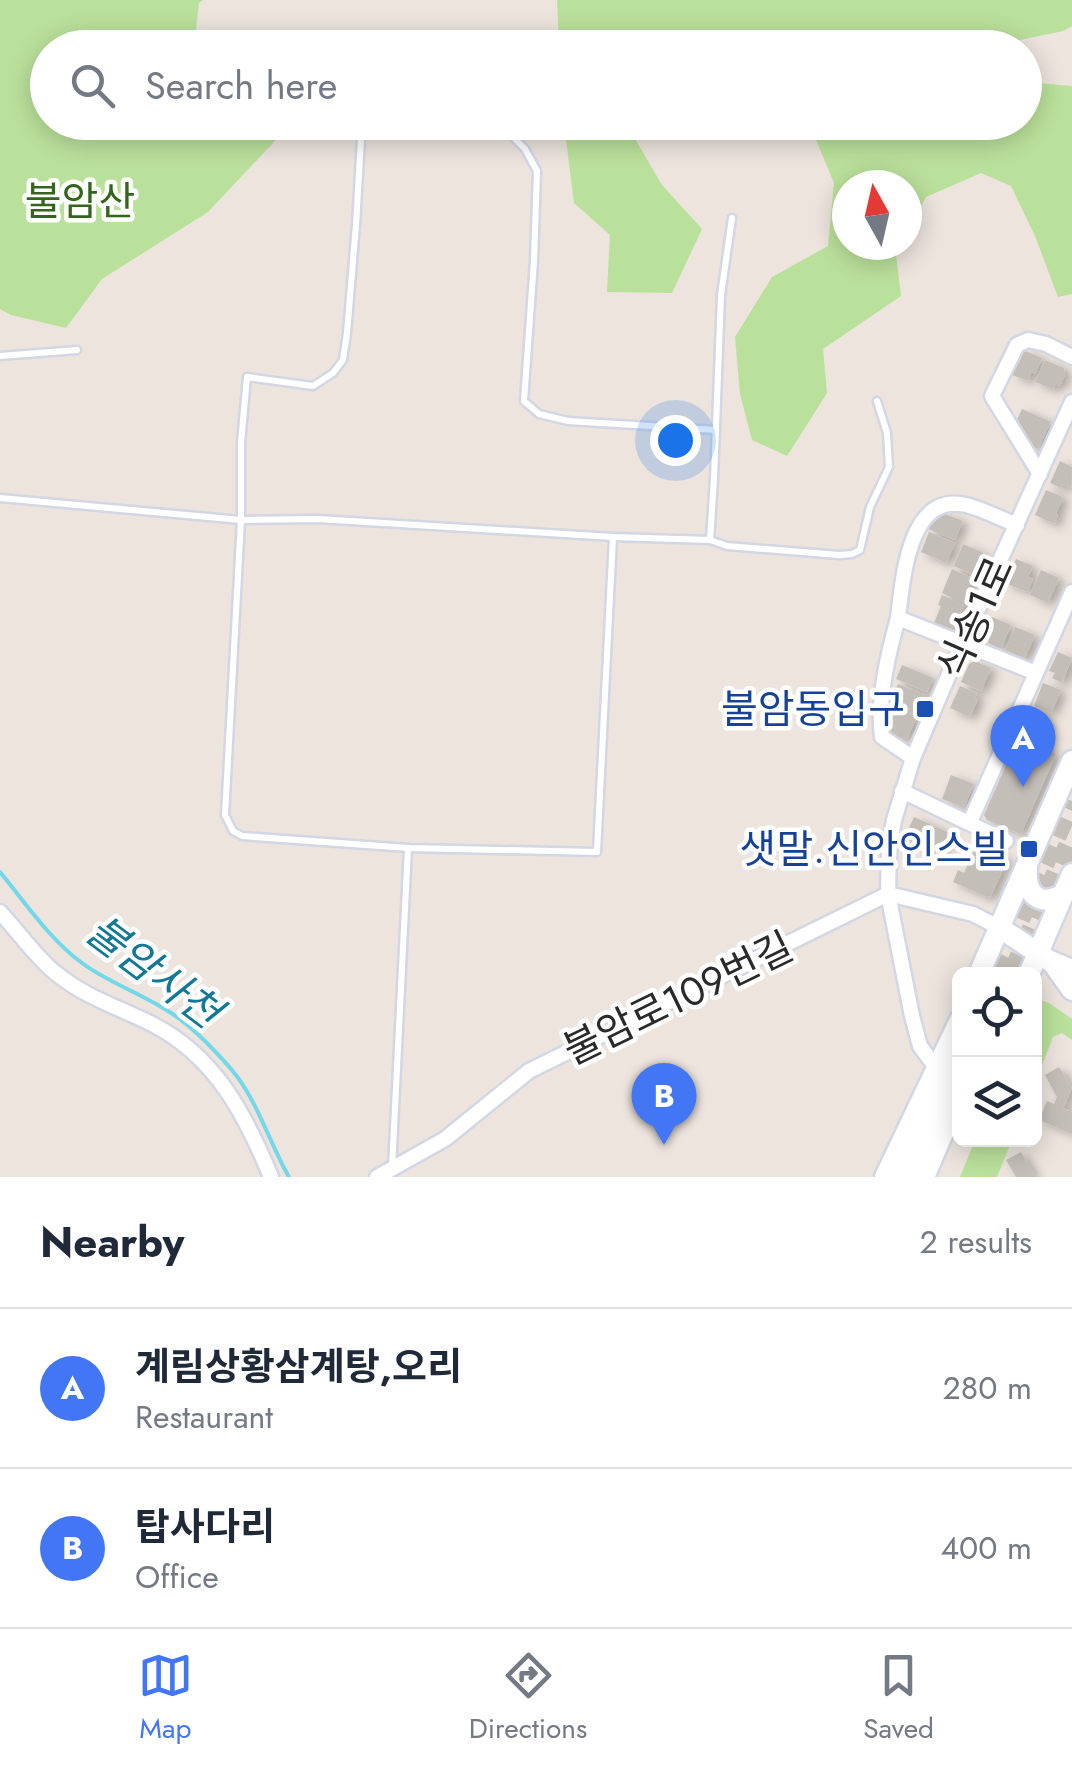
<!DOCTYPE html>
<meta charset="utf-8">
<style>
:root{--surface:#fff;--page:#f6f6f7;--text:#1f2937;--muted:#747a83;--line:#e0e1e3;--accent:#4276f4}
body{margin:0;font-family:Jost,"Noto Sans KR",sans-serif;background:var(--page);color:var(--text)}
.controls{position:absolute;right:30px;bottom:30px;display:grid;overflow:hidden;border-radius:15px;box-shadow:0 5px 25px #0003}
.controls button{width:90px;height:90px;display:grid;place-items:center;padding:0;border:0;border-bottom:2px solid var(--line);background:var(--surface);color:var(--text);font:50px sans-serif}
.compass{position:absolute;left:832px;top:170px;width:90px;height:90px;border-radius:50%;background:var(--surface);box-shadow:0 5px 25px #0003;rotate:352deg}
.you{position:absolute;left:675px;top:440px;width:35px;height:35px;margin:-25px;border:8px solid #fff;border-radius:50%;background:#1a73e8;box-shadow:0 0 0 15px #1a73e833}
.badge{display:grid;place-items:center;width:65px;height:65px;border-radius:50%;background:var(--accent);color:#fff;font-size:32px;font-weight:700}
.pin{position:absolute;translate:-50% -82px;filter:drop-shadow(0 2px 5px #0008)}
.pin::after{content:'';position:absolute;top:52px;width:35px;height:30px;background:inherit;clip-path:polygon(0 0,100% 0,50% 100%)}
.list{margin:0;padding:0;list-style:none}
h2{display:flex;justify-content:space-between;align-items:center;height:130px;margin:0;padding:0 40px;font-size:42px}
h2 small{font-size:32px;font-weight:400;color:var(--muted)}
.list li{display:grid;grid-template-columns:65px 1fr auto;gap:30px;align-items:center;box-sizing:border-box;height:160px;padding:0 40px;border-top:2px solid var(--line)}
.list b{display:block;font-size:38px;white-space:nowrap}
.list p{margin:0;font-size:32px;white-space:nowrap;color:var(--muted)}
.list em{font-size:32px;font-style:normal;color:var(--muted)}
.icon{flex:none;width:55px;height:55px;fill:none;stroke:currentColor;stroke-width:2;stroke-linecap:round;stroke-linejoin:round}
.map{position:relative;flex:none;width:1072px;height:1177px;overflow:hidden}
.search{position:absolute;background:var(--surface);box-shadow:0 5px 25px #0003;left:30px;right:30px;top:30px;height:110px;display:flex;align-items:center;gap:25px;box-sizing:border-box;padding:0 35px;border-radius:55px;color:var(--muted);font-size:38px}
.sheet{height:450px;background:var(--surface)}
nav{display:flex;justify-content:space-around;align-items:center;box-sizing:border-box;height:140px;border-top:2px solid var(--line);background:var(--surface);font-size:28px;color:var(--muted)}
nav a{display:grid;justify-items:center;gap:5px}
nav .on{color:var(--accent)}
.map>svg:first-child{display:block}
.green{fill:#bae19b}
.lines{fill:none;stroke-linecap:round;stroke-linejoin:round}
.stream{stroke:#73d8ea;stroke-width:4}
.building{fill:#c4beb9;filter:url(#shadow)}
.secondary-tunnel{stroke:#c5bfb9;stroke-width:20;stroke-dasharray:20 10;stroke-linecap:butt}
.lane-casing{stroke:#d2d7e3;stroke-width:11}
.street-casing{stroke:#d2d7e3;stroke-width:19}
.secondary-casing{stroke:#d2d7e3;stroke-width:25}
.lane{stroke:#fff;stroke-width:6}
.street{stroke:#fff;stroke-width:14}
.secondary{stroke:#fff;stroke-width:20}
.transit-dot{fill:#1a4fb4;stroke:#fff;stroke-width:4}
.labels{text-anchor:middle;stroke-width:9;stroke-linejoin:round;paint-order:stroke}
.park-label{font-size:40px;fill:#33651d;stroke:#fff}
.street-label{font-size:40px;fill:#2a2a2a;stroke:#fff}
.transit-label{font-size:40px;fill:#164399;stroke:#fff;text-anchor:end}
.water-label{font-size:42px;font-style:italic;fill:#127897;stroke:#fff}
</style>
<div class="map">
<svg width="1072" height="1177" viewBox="0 0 1072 1177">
<defs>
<filter id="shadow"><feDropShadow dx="6" dy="3.5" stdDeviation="5" flood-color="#0004"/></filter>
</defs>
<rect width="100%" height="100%" fill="#ece4dd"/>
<g class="green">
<path d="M 0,0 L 203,0 L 199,3 L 194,47 L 48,48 L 48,122 L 289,122 L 290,125 L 208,212 L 102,279 L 66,328 L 11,315 L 0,309 Z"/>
<path d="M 557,0 L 1072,0 L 1072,26 L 1063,31 L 991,46 L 559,47 Z"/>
<path d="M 1025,82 L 1072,86 L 1072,294 L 1058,297 L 1035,236 L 1011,186 L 981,173 L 926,197 L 907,232 L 907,185 L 847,185 L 847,245 L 900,245 L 896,254 L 901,296 L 823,349 L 827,393 L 787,456 L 752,440 L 740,394 L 735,337 L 772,277 L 828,246 L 834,183 L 809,123 L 1024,122 Z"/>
<path d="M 564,123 L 629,123 L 631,132 L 662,185 L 702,229 L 672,293 L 607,292 L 610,235 L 574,203 Z"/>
<path d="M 1035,998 L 1049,1003 L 1072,1019 L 1072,1040 L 1062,1033 L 1053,1037 L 1035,1083 Z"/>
<path d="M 975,1140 L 1012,1140 L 997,1177 L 960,1177 Z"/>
</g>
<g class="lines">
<path class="stream" d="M 0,872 C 25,902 50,940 82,963 C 106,981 137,992 163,1008 C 188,1022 212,1047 231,1069 C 257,1099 269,1142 289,1177"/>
</g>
<g class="building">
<path d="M 1023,350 L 1042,358 L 1035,374 L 1031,372 L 1028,381 L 1012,375 Z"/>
<path d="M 1045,360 L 1064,368 L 1065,375 L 1060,386 L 1055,384 L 1053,389 L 1035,382 Z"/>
<path d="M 1022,409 L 1051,422 L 1038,449 L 1027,444 L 1029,440 L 1021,437 L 1018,432 L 1020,426 L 1015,424 Z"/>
<path d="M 1060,461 L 1072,467 L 1071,488 L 1063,484 L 1061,488 L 1050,483 Z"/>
<path d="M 1046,490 L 1063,497 L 1056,514 L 1058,515 L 1055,524 L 1035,515 Z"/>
<path d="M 945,514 L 963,521 L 955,540 L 928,529 L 932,521 L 938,515 Z"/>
<path d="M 929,532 L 955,543 L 946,563 L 921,552 Z"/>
<path d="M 963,544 L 986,554 L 976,576 L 954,566 Z"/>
<path d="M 1016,559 L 1033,566 L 1028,577 L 1033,579 L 1027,592 L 1005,583 Z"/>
<path d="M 952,569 L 974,579 L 964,603 L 942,593 Z"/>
<path d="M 1041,570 L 1059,578 L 1048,603 L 1030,595 Z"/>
<path d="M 942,595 L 964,605 L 954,627 L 950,629 L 934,623 L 941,606 L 938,605 Z"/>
<path d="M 992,617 L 1011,625 L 1001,649 L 988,643 L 989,640 L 983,638 Z"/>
<path d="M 1015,627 L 1035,635 L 1025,658 L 1021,656 L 1019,659 L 1004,653 Z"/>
<path d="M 1058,652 L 1072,658 L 1062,683 L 1052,678 L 1055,673 L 1049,671 Z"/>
<path d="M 975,661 L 991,668 L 981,691 L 961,682 L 969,664 Z"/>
<path d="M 902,665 L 933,678 L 927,692 L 896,679 Z"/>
<path d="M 1043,683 L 1061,690 L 1051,713 L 1034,706 Z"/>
<path d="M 898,684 L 925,695 L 918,712 L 894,702 L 898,692 L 895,691 Z"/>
<path d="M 960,686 L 977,693 L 975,698 L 978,699 L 970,717 L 950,708 Z"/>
<path d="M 894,707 L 917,716 L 908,737 L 902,739 L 893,736 L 890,730 Z"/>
<path d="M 1030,712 L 1048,720 L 1037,743 L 1020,736 Z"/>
<path d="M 1018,738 L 1056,754 L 1021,834 L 987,820 L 984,815 Z"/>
<path d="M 951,775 L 974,784 L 965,805 L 961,806 L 942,799 Z"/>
<path d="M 914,817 L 950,833 L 941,854 L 904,839 Z"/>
<path d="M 977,844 L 1008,859 L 991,896 L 987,897 L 953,882 L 958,870 L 964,873 Z"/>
<path d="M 1059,1067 L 1072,1088 L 1063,1108 L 1072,1112 L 1072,1134 L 1039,1120 L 1047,1101 L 1054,1104 L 1057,1097 L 1045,1075 Z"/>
<path d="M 1021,1152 L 1034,1174 L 1032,1177 L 1016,1177 L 1006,1160 Z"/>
</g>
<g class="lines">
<g class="secondary-tunnel">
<path d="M 996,974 L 1072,801"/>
<path d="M 1012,974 L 1072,837"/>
</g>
<g class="lane-casing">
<g id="lane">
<path d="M 385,48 L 398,48"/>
<path d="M 362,122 L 356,225 L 347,333 L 343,360 L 333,373 L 313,386 L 247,377 L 241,443 L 241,520 L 225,815 L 233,831 L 242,836 L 408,848 L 597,852 L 613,537"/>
<path d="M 498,122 L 525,149 L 537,171 L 534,261 L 524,401 L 539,414 L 568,421 L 716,430"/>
<path d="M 0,356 L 77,350"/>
<path d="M 0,498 L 241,520 L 318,519 L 613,537 L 710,540 L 727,546 L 839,555 L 852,554 L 860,550 L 870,507 L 889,467 L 887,433 L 877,401"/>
<path d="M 710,540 L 714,479 L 721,295 L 732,218"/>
<path d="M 392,1168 L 408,848"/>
</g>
</g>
<g class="street-casing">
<g id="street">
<path d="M 1040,474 L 992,396 L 1017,345 L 1028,340 L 1046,344 L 1072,357"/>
<path d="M 898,618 C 903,579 908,492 966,505 C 983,509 1001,519 1017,525"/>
<path d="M 913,758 L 882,737 C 877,699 888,654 898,618 L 1036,673"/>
<path d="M 902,791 L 1006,841"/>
<path d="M 970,822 L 1072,592"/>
<path d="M 0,912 C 16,929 39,961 57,974 C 85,997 120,1008 152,1024 C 215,1056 245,1114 271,1177"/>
<path d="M 937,1069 L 920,1046 L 912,1016 L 888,894 L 889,851 L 894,820 L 913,758 L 962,644 L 1072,402"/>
<path d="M 377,1177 L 445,1139 L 529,1071 L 888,894 L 973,914 L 1000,928"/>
</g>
</g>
<g class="secondary-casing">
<g id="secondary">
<path d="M 1027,868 C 1025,894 1039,908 1064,894"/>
<path d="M 1000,928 L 1050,961 L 1072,970"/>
<path d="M 1052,962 L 1072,990"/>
<path d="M 979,974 L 1072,761"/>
<path d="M 1029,974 L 1072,874"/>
<path d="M 885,1177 L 960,1020"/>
<path d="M 905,1177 L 953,1069"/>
<path d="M 924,1177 L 960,1093"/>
</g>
</g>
<use href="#lane" class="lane"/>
<use href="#street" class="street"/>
<use href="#secondary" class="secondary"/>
</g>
<g class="transit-dot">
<rect x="915" y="699" width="20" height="20" rx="5"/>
<rect x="1019" y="839" width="20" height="20" rx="5"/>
</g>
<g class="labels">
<g class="park-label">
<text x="80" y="215">불암산</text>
</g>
<g class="street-label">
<text transform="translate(975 618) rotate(-66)" y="14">식송1로</text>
<text transform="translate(678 998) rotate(-26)" y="14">불암로109번길</text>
</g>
<g class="transit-label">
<text x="905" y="723">불암동입구</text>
<text x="1009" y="863">샛말.신안인스빌</text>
</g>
<g class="water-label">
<text transform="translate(154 971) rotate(37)" y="15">불암사천</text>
</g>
</g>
</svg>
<div class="controls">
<button><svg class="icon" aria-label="locate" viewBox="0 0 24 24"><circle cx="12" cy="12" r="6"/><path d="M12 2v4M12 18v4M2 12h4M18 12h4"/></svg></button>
<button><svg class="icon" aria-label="layers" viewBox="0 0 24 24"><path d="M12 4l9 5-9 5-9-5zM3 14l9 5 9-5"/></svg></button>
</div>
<svg class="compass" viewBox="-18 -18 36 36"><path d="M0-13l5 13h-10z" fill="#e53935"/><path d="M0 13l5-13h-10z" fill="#747a83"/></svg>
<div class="you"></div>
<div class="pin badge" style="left:1023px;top:787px">A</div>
<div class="pin badge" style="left:664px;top:1145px">B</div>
<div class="search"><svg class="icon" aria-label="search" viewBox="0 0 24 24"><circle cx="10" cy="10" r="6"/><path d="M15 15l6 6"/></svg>Search here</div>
</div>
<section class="sheet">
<h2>Nearby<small>2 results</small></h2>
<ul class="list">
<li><span class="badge">A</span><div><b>계림상황삼계탕,오리</b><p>Restaurant</p></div><em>280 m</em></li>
<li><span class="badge">B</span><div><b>탑사다리</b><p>Office</p></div><em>400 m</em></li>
</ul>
</section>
<nav>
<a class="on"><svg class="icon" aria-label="map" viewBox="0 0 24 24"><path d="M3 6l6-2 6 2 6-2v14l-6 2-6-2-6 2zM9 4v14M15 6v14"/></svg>Map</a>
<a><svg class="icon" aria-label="directions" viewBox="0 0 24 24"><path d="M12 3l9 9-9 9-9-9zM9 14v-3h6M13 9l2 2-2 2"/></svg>Directions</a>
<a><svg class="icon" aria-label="saved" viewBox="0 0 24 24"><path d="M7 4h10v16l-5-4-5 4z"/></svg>Saved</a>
</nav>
